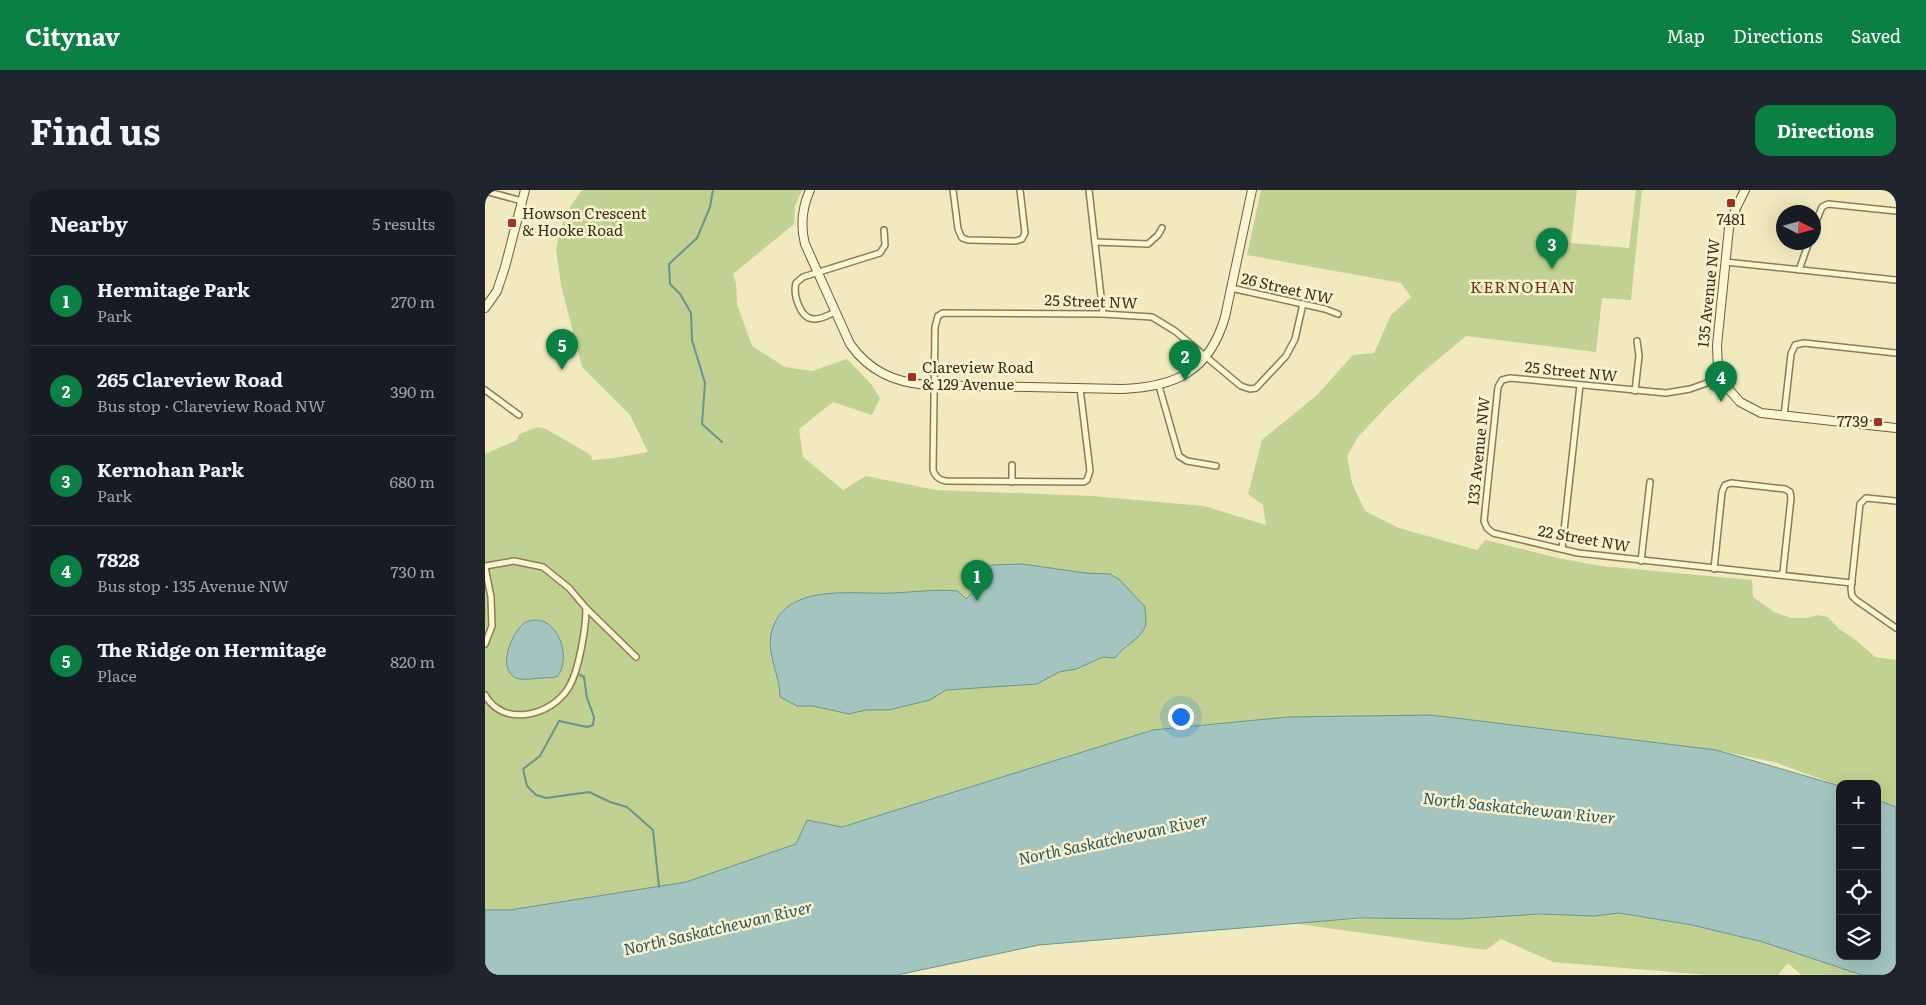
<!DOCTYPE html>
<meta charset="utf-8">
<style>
:root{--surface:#171b24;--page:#20242c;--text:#f1f3f6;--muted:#9ea1a6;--line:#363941;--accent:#0b8043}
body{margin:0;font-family:Literata,serif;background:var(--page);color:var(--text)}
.controls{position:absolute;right:15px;bottom:15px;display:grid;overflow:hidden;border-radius:10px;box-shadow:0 5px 20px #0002}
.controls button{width:45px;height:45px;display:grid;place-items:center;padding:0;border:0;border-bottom:1px solid var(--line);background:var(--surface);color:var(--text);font:25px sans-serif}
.compass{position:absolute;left:1291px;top:15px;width:45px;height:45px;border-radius:50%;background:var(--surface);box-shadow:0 5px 20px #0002;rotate:96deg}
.you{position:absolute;left:695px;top:526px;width:18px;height:18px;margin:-12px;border:4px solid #fff;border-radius:50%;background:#1a73e8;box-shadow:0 0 0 8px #1a73e833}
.badge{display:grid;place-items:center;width:32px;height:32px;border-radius:50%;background:var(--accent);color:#fff;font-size:16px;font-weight:700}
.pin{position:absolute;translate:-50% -41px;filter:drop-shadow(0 1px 2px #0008)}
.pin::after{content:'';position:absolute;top:26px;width:18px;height:15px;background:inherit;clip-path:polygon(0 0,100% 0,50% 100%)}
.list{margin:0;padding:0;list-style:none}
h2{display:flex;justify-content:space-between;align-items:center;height:65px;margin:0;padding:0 20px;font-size:21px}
h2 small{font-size:16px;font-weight:400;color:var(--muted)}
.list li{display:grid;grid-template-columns:32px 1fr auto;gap:15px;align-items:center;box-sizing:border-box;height:90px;padding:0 20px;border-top:1px solid var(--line)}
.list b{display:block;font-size:19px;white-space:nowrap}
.list p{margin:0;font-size:16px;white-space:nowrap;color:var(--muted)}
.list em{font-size:16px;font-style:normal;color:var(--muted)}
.icon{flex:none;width:28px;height:28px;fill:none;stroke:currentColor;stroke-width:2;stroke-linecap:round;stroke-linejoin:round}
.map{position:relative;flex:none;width:1411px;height:785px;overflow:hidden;border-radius:15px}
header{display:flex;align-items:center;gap:30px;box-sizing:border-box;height:70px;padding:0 25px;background:var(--accent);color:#fff}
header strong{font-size:24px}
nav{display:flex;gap:28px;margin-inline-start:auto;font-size:18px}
.intro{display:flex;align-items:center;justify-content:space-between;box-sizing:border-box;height:120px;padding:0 30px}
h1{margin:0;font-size:35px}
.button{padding:12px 22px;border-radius:15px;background:var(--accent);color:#fff;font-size:18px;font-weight:700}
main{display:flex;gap:30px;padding:0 30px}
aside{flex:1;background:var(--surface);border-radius:15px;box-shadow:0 5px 20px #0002}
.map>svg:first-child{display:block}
.green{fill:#c1d192}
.water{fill:#a3c4bf;stroke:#69938e}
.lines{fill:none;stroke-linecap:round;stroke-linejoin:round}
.stream{stroke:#69938e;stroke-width:2}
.street-casing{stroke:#8d7b55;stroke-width:8}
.secondary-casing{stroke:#6f5c39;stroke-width:10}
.street{stroke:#fcf6d3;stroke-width:5}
.secondary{stroke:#fcf6d3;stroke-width:8}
.poi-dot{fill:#a2311f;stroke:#f9f3cf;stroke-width:2}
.labels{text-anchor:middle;stroke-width:5;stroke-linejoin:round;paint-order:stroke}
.poi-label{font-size:15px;fill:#3b2f1b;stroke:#f9f3cf;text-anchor:start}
.street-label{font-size:15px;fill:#3b2f1b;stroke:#f9f3cf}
.neighbourhood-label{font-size:16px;letter-spacing:1px;fill:#6c3516;stroke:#f9f3cf}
.water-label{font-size:16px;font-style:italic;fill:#29585c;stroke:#f9f3cf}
</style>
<header>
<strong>Citynav</strong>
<nav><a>Map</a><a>Directions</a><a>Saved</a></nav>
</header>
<div class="intro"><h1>Find us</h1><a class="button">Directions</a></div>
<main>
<aside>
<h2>Nearby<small>5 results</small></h2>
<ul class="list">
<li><span class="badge">1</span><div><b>Hermitage Park</b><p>Park</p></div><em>270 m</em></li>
<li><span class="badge">2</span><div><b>265 Clareview Road</b><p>Bus stop · Clareview Road NW</p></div><em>390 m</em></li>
<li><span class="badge">3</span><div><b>Kernohan Park</b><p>Park</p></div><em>680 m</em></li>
<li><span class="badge">4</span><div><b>7828</b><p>Bus stop · 135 Avenue NW</p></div><em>730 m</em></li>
<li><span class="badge">5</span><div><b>The Ridge on Hermitage</b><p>Place</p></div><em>820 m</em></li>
</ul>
</aside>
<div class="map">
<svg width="1411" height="785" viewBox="0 0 1411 785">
<rect width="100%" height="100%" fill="#f2eabf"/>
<g class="green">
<path d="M 97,0 L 317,0 L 310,16 L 309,34 L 248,84 L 251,93 L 252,114 L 267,156 L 300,177 L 327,181 L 362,169 L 386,194 L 395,208 L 387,225 L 348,212 L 314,239 L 318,267 L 358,300 L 381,286 L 451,300 L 607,306 L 719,316 L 781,335 L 778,315 L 763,304 L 777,250 L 832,205 L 868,165 L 889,163 L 906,125 L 926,107 L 916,93 L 762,65 L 776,0 L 1092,0 L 1086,53 L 1144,58 L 1151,0 L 1157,0 L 1146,110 L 1117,108 L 1111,162 L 981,146 L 933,186 L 902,216 L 873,247 L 862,266 L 867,293 L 880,321 L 914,338 L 992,360 L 1000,350 L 1073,368 L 1116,376 L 1267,390 L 1268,407 L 1289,422 L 1306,428 L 1322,428 L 1333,425 L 1343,427 L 1354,439 L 1371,450 L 1390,467 L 1411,470 L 1411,617 L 1392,610 L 1392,594 L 1355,594 L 1355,596 L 1289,572 L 1231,560 L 946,525 L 803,527 L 668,540 L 357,637 L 322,630 L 311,654 L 200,693 L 25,720 L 0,720 L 0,264 L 32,250 L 34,244 L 53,237 L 61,239 L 106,265 L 107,270 L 129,268 L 163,262 L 145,225 L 97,177 L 76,95 L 71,59 L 76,38 L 85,17 Z"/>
<path d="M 1134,723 L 1207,735 L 1278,752 L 1377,785 L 1316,785 L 1303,773 L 1293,785 L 1222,785 L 1068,772 L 1016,749 L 1001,760 L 806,733 C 882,728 958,726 1035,725 C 1068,724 1101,727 1134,723 Z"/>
</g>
<g class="water">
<path d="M 537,374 L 601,383 L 625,384 L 635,390 L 660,417 C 660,423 662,431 660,437 C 654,451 638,456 630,468 L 618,467 L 591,479 L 574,482 L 552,494 L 461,500 L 445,510 L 404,520 L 381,520 L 364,524 L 328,516 L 312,516 L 295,507 C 295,483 279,461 288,437 C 305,392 371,405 408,403 C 430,402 451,399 473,401 L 481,409 L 488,402 L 488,397 L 493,382 L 507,375 Z"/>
<path d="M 49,430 C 52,430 57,431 60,432 C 76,441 82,464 76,480 C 73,490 67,487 58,488 C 49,488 39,491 31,488 C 11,478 27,444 38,434 C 41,431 45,431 49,430 Z"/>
<path d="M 946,525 L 1231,560 L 1355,596 L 1355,766 L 1392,766 L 1392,610 L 1411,617 L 1411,785 L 1377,785 L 1278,752 L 1207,735 L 1134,723 L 1109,726 L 1055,724 L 975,729 L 875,728 L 554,755 L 412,785 L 0,785 L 0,720 L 25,720 L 201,692 L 311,654 L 322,630 L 357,637 L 668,540 L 803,527 Z"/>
</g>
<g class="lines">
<g class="stream">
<path d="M 228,0 L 225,17 L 212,48 L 184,74 L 185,94 L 195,104 L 206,123 L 207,150 L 220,193 L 217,234 L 237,252"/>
<path d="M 95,485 L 99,487 L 102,508 L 109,527 L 108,535 L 102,537 L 74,531 L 55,566 L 38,579 L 42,596 L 51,605 L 61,608 L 104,602 L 125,612 L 142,617 L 168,640 L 174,697"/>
</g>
<g class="street-casing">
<g id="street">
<path d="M 468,0 L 473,39 L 477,48 L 483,50 L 531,51 L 537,49 L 540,43 L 535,0"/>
<path d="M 604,0 L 618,124"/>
<path d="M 0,1 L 37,11"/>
<path d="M 1328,39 L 1337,17 L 1343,14 L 1411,21"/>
<path d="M 610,52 L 663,54 L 673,45 L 677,38"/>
<path d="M 1240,72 L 1411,90"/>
<path d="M 1314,80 L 1324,52"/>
<path d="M 746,98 L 840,119 L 853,124"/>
<path d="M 350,122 C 344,125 337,129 330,129 C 315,130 308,104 311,93 L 318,87 L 395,63 L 400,55 L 399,40"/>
<path d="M 1236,188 L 1205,199 L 1181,203 L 1025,188 L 1017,190 L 1013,197 L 999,331 L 1002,338 L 1008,343 L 1093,363 L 1367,393"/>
<path d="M 674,196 L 694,266 L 702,271 L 731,276"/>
<path d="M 595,198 L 605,281 L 602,290 L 599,292 L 461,291 C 454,290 450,287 448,280 L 450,137 L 453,126 L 458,123 L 618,124 L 667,127 L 690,141 L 756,196 L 765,199 L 771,198 L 801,166 L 810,149 L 818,114"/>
<path d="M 0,200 L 34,225"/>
<path d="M 1150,201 L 1154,166 L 1152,151"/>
<path d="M 1299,226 L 1306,164 L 1310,155 L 1319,153 L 1411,163"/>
<path d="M 527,292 L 527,275"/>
<path d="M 1411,311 L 1381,308 L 1375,314 L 1366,399 L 1367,406 L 1371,410 L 1411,438"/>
<path d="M 1077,359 L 1095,195"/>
<path d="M 1156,371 L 1165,292"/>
<path d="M 0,376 L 29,371 L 58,377 L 84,398 L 101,418 L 151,467"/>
<path d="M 0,377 L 6,407 L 7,436 L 0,454"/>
<path d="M 1229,379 L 1237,302 L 1240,295 L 1246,293 L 1300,299 L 1305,302 L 1306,308 L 1298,382 L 1295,385"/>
<path d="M 0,505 C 18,538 67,526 84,497 C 94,480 101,438 101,418"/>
</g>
</g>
<g class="secondary-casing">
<g id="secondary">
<path d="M 325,0 C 317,18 315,35 320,54 L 365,154 C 384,181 409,192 441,195 L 637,199 C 690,197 724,182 740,127 L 767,0"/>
<path d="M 1260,0 L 1251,18 L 1244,38 L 1232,155 L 1233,180 L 1240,195 L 1255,212 L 1276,223 L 1411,238"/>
<path d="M 0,118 L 12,101 L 20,77 L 40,0"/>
</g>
</g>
<use href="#street" class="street"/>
<use href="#secondary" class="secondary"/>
</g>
<g class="poi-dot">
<rect x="1241" y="8" width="10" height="10" rx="2.5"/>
<rect x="22" y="28" width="10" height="10" rx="2.5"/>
<rect x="422" y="182" width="10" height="10" rx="2.5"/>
<rect x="1388" y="227" width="10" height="10" rx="2.5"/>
</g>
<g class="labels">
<g class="poi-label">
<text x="37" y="29">Howson Crescent<tspan x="37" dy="17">&amp; Hooke Road</tspan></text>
<text x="1246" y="35" text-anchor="middle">7481</text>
<text x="437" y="183">Clareview Road<tspan x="437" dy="17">&amp; 129 Avenue</tspan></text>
<text x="1383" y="237" text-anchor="end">7739</text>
</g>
<g class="street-label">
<text transform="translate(802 99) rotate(13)" y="5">26 Street NW</text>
<text transform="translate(1224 103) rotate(-84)" y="5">135 Avenue NW</text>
<text transform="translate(606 112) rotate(2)" y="5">25 Street NW</text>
<text transform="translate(1086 182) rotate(6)" y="5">25 Street NW</text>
<text transform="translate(994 261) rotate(-84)" y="5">133 Avenue NW</text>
<text transform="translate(1099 349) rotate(10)" y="5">22 Street NW</text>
</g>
<g class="neighbourhood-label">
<text x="1038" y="103">KERNOHAN</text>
</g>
<g class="water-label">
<text transform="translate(1034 618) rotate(6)" y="6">North Saskatchewan River</text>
<text transform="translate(628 649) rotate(-12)" y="6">North Saskatchewan River</text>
<text transform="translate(233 738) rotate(-13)" y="6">North Saskatchewan River</text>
</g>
</g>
</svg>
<div class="controls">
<button>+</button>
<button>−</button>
<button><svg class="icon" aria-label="locate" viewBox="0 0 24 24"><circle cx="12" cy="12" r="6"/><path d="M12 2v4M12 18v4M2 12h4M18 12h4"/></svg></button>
<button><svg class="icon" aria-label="layers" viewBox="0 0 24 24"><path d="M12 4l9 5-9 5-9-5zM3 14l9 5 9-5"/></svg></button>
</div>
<svg class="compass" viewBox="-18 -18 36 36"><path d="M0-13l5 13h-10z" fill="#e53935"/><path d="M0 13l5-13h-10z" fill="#9ea1a6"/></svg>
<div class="you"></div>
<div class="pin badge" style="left:492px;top:411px">1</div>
<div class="pin badge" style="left:700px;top:191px">2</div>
<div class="pin badge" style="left:1067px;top:79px">3</div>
<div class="pin badge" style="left:1236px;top:212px">4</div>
<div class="pin badge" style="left:77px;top:180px">5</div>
</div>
</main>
